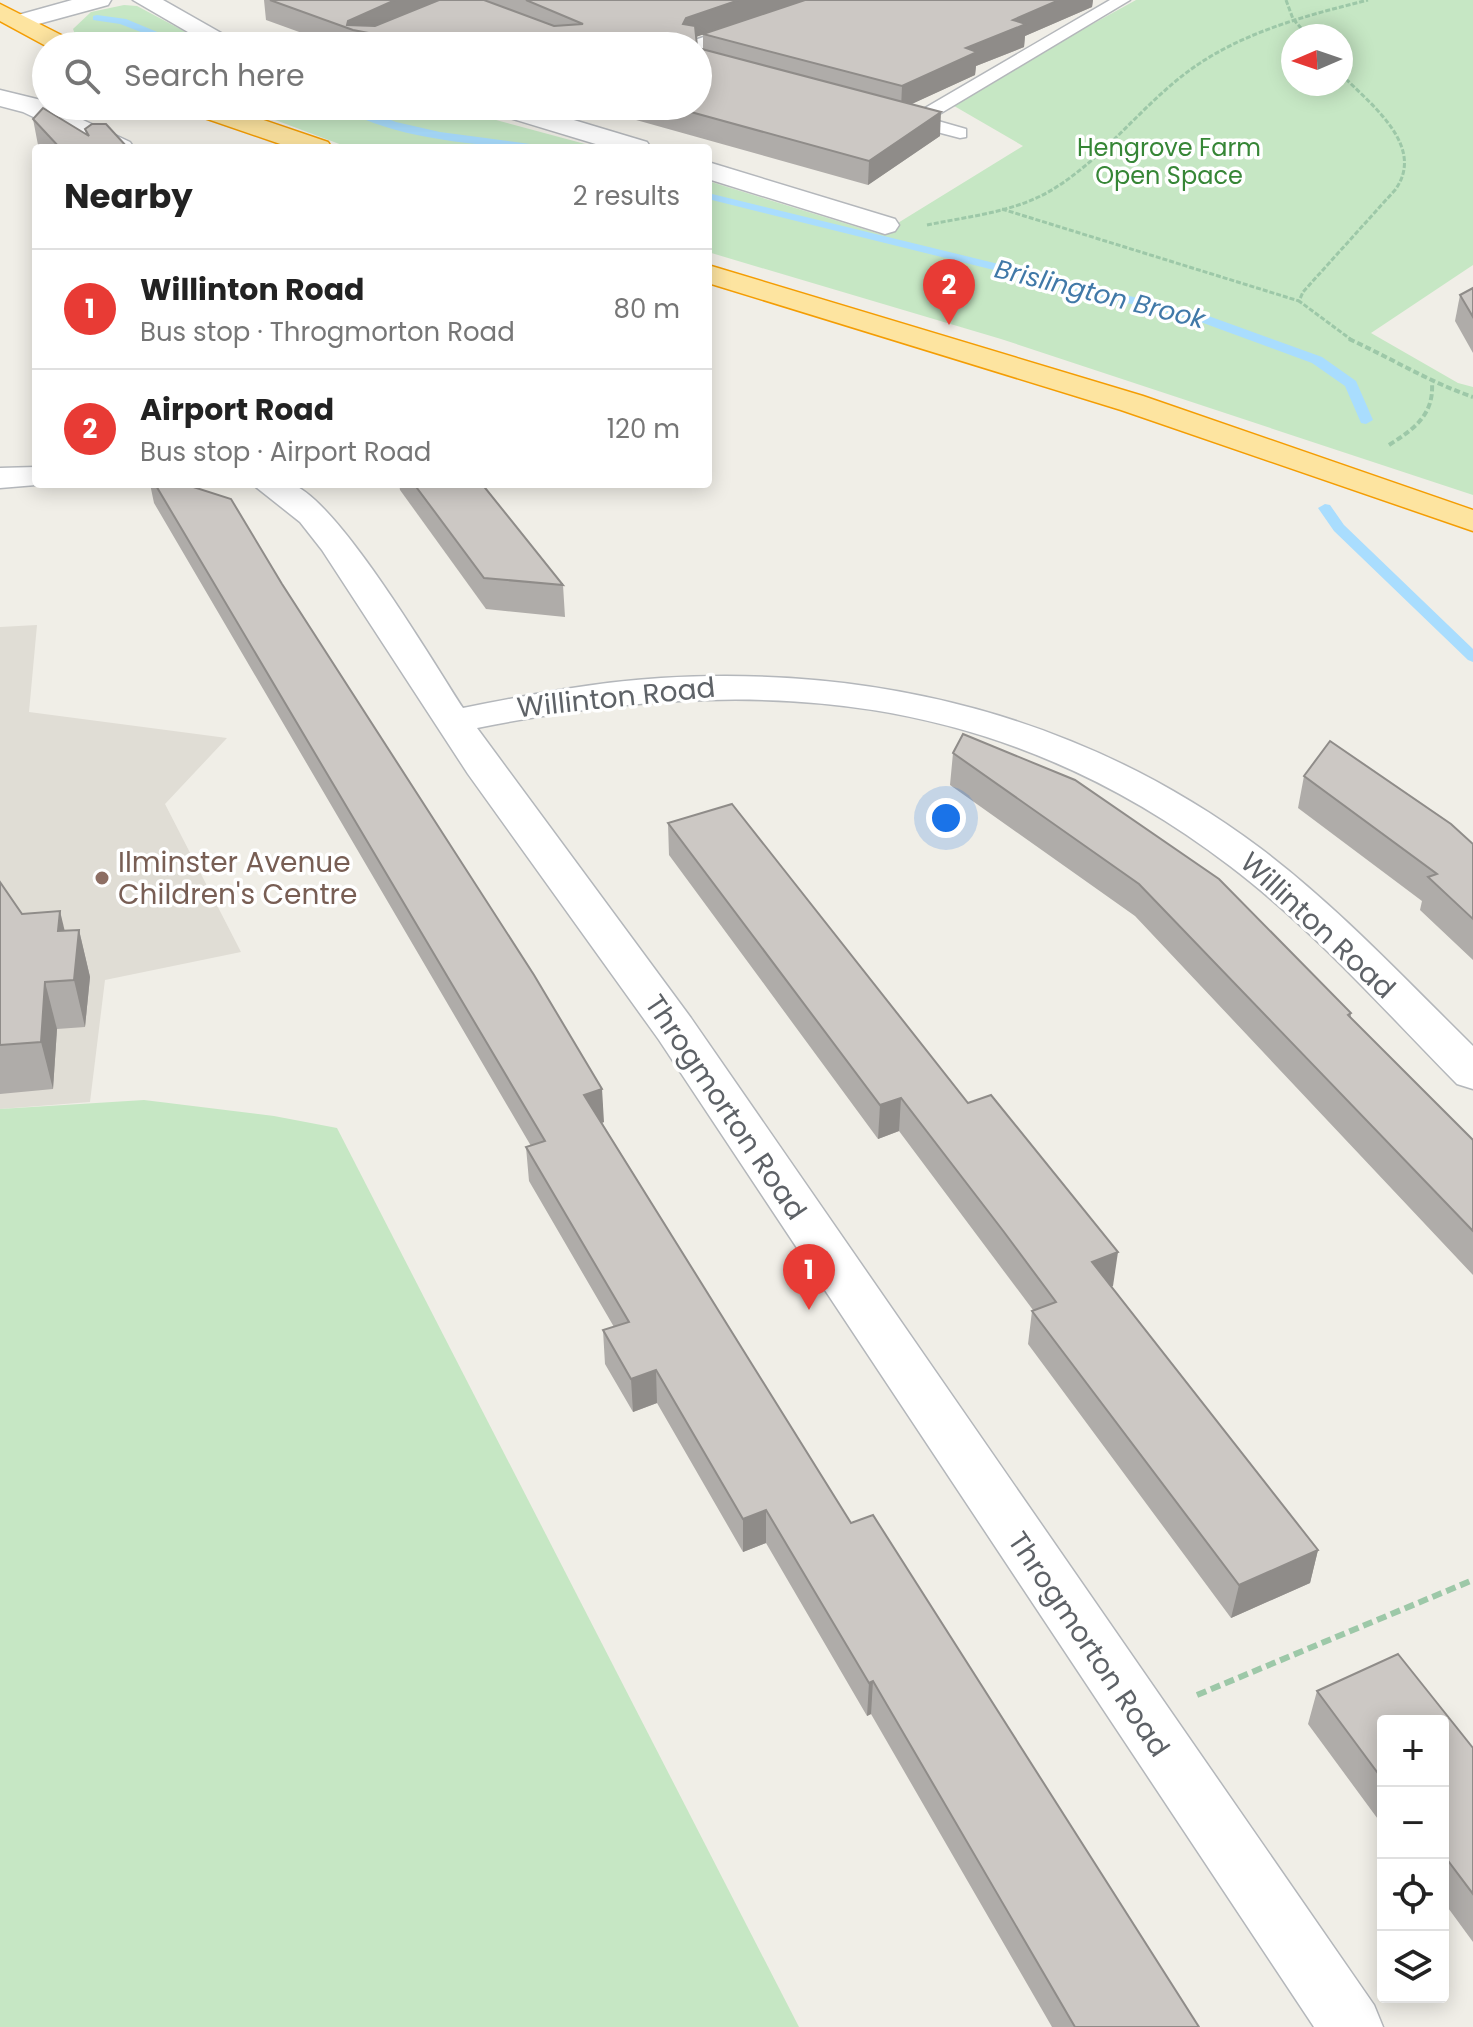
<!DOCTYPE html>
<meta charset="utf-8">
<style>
:root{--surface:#fff;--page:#f6f6f6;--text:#222;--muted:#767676;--line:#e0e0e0;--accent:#e83b35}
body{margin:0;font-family:Poppins,sans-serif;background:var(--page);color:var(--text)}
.controls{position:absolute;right:24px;bottom:24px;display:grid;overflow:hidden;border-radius:8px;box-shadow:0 4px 20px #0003}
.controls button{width:72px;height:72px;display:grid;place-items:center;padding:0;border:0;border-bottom:2px solid var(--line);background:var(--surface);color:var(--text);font:40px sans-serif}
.compass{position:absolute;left:1281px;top:24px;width:72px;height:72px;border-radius:50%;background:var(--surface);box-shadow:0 4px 20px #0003;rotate:268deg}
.you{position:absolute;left:946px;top:818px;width:28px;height:28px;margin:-20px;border:6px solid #fff;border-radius:50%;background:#1a73e8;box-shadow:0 0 0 12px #1a73e833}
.badge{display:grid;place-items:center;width:52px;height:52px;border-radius:50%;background:var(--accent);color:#fff;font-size:26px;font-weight:700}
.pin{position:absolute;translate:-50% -66px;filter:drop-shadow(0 2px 4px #0008)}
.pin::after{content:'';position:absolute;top:42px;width:28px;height:24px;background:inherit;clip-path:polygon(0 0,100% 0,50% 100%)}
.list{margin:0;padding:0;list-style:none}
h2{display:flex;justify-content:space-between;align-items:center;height:104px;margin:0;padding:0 32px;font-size:34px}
h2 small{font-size:26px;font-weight:400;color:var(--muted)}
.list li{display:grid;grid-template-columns:52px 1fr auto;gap:24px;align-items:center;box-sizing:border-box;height:120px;padding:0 32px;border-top:2px solid var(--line)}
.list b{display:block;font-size:30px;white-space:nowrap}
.list p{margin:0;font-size:26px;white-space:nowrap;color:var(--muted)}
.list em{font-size:26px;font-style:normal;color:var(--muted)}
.icon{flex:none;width:44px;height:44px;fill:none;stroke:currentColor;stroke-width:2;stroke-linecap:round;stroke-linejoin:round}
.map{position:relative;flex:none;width:1473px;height:2027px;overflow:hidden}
.search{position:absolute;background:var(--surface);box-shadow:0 4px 20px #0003;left:32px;top:32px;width:680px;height:88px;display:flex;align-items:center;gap:20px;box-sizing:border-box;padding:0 28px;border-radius:44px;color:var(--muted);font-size:30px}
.panel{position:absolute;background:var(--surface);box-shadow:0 4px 20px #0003;left:32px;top:144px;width:680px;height:344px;border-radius:8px}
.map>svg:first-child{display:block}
.education{fill:#e0ddd5}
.green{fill:#c6e7c4;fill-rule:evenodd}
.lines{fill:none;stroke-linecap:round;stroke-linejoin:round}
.stream{fill:#a9ddfe;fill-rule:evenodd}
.service-casing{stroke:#b4b7bb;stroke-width:3}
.minor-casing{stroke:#b4b7bb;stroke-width:3}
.trunk-casing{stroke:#f49d03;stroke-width:3}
.path-far2{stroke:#9dc8a8;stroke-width:3;stroke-dasharray:5 2;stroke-linecap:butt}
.path-far1{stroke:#9dc8a8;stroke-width:4;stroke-dasharray:6 3;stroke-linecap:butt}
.path{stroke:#9dc8a8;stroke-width:6;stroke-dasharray:10 5;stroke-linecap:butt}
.service{fill:#fff;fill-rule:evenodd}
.minor{fill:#fff;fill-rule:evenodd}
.trunk{fill:#fde4a0;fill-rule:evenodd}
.wall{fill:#afaca9}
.shaded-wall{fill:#8f8c89}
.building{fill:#ccc8c4;stroke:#8f8c89;stroke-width:2}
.education-dot{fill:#8d6e63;stroke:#fff;stroke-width:3}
.labels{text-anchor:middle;stroke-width:7;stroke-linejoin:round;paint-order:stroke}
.far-park-label{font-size:24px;fill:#368636;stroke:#fff}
.far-water-label{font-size:26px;font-style:italic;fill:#4179a8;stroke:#fff}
.street-label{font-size:28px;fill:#5e6267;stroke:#fff}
.education-label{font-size:28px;fill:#785e54;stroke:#fff;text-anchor:start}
</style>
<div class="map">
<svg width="1473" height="2027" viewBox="0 0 1473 2027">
<rect width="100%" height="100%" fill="#f0eee7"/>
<path class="education" d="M 37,625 L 29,712 L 227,738 L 165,804 L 241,952 L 105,980 L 90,1102 L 0,1109 L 0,627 Z"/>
<g class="green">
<path d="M 1136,0 L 1473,0 L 1473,265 L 1371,333 L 1458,383 L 1473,387 L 1473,495 L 1001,339 L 708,252 L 708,181 L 880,234 L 1023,146 L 949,103 ZM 1293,36 L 1341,36 L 1341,84 L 1293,84 Z"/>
<path d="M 124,5 L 137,6 L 212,46 L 94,46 L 76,37 L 73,29 L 91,12 Z"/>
<path d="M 238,106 L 444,106 L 600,148 L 350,148 Z"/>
<path d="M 144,1100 L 274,1116 L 337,1128 L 799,2027 L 0,2027 L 0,1109 Z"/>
</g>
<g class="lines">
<g class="stream">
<path d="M 97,15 L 126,19 L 191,46 L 177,46 L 120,24 L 93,20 L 93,16 Z"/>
<path d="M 341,106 L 355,106 L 396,122 L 440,132 L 538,145 L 544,148 C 492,148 382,138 341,106 Z"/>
<path d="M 708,193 L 1203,314 L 1322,357 L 1356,381 L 1373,420 L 1366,424 L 1361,423 L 1345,386 L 1312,363 L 1195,320 L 708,199 Z"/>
<path d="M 1325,504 L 1330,505 L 1344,525 L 1473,649 L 1473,662 L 1468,660 L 1334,531 L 1318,508 Z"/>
</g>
<g class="service-casing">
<path id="service" d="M 1110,0 L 1130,0 L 931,119 L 966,129 L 966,137 L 960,138 L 895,121 L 892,117 L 901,112 L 913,115 Z"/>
</g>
<g class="minor-casing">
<g id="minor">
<path d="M 72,0 L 111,0 L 108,5 L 20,29 L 8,22 L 11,17 Z"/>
<path d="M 133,0 L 163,0 L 244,46 L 212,46 Z"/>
<path d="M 813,0 L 849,0 L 846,5 L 707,52 L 698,55 L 698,46 L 686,46 L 689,42 Z"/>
<path d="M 0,90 L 41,100 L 46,106 L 53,106 L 130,142 L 134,148 L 98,148 L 23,112 L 0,106 Z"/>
<path d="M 486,106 L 527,106 L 647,142 L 651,148 L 609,148 L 490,112 Z"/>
<path d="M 708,162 L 895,219 L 899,225 L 895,231 L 885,234 L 708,179 Z"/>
<path d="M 36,467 L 36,484 L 48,484 L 0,488 L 0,468 Z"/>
<path d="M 252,484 C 263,484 279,481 290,484 C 335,495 434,664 463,708 C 529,695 594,682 661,678 C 878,665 1085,717 1260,848 C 1337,906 1404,978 1473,1046 L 1473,1089 L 1457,1084 C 1384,1010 1313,929 1230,866 C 998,689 755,672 477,728 L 691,1018 L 1374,2005 L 1383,2027 L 1314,2027 L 659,1040 L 468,774 L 322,550 L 300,522 Z"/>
</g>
</g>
<g class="trunk-casing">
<g id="trunk">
<path d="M 0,4 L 73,41 L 77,46 L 46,46 L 0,21 Z"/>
<path d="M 183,106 L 222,106 L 328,142 L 332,148 L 292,148 L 187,112 Z"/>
<path d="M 708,265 L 1143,396 L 1473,510 L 1473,531 L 1121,410 L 708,283 Z"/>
</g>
</g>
<g class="path-far2">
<path d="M 1286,0 L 1293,19 L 1308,36"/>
<path d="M 1341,74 C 1370,104 1427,146 1395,190 L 1303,292 L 1299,301 L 1353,341"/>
<path d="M 1002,209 L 1299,301"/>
<path d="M 927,225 C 970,216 1017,212 1055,188 C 1112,152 1150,93 1208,58 C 1257,28 1313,14 1368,0"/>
</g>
<g class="path-far1">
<path d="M 1349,339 C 1391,358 1429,382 1473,397"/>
<path d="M 1389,445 C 1414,429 1434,415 1432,383"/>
</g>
<path class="path" d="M 1197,1695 L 1473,1580"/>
<use href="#service" class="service"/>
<use href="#minor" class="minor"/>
<use href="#trunk" class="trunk"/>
</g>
<g class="wall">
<path d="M 264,0 L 1093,0 L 1092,7 L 1025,36 L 1024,47 L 976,66 L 975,75 L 911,104 L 940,136 L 868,185 L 586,106 L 698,106 L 703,50 L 703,34 L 696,37 L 697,46 L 338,46 L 266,20 Z"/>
<path d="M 33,119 L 86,134 L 85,129 L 128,148 L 41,148 L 38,145 Z"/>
<path d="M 1473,288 L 1473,353 L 1455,321 L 1460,295 Z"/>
<path d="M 150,484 L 155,484 L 604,1122 L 602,1123 L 851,1523 L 1199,2027 L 1052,2027 L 871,1714 L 867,1716 L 766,1543 L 743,1552 L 657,1403 L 633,1412 L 605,1364 L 603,1330 L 614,1327 L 529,1181 L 526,1147 L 531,1146 L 154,503 Z"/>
<path d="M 399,484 L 482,484 L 563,585 L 565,617 L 486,609 L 400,490 Z"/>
<path d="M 953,753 L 1351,1013 L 1351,1018 L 1473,1140 L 1473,1275 L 1135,916 L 950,785 Z"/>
<path d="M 1304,776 L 1473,844 L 1473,960 L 1420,910 L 1422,901 L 1298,808 Z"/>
<path d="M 668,823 L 1113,1286 L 1111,1286 L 1318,1550 L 1310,1583 L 1231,1618 L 1028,1344 L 1032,1311 L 1033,1310 L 1000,1266 L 899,1131 L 878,1139 L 669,855 Z"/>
<path d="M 0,882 L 22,914 L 64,931 L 79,930 L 90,977 L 85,1027 L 57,1029 L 53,1089 L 0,1094 Z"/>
<path d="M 1398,1654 L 1473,1748 L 1473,1942 L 1443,1901 L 1443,1721 L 1383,1721 L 1383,1826 L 1308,1724 L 1317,1691 Z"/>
</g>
<g class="shaded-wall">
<path d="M 395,0 L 447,0 L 372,34 L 348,28 L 348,21 Z"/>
<path d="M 739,0 L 804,0 L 687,40 L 683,24 L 686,18 Z"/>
<path d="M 1059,0 L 1093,0 L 1092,7 L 1025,36 L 1024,47 L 976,66 L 975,75 L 901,109 L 902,86 L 1013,20 Z"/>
<path d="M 941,112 L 940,136 L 868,185 L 869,161 Z"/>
<path d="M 60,911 L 71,957 L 58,931 Z"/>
<path d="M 79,930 L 90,977 L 85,1027 L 74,980 Z"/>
<path d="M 45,982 L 57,1029 L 53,1089 L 41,1042 Z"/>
<path d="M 602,1089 L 604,1122 L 586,1128 L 584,1095 Z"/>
<path d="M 901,1098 L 899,1131 L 878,1139 L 880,1105 Z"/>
<path d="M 1118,1252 L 1113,1286 L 1087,1296 L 1092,1262 Z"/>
<path d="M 656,1370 L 657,1403 L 633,1412 L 631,1379 Z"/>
<path d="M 766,1510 L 766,1543 L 743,1552 L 743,1519 Z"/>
<path d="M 1318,1550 L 1310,1583 L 1231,1618 L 1239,1585 Z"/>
<path d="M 873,1681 L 871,1714 L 867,1716 L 869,1683 Z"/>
</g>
<g class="building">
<path d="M 270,0 L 395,0 L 348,21 L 347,25 L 375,26 L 439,0 L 484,0 L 554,26 L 583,24 L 526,0 L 739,0 L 686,18 L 683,24 L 695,26 L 697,46 L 436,46 L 353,30 Z"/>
<path d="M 805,0 L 1059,0 L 1013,20 L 1026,24 L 966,48 L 977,52 L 902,86 L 703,34 Z"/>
<path d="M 698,48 L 941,112 L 869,161 L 669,106 L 698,106 Z"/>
<path d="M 43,108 L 89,136 L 85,129 L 92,124 L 106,124 L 128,148 L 60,148 L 33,119 Z"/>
<path d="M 1473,288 L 1473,317 L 1460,295 Z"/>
<path d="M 155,484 L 184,484 L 231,499 L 282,584 L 534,975 L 602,1089 L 584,1095 L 851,1523 L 873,1515 L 1199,2027 L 1075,2027 L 873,1681 L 869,1683 L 766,1510 L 743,1519 L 656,1370 L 631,1379 L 603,1330 L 629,1322 L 526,1147 L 545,1141 Z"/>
<path d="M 414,484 L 482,484 L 563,585 L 484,578 Z"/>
<path d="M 963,734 L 1075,780 L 1219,879 L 1351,1013 L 1348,1015 L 1473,1140 L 1473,1231 L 1139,884 L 953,753 Z"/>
<path d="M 1330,741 L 1451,824 L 1473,844 L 1473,919 L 1428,877 L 1437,874 L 1304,776 Z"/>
<path d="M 732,804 L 968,1103 L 991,1095 L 1118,1252 L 1092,1262 L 1318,1550 L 1239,1585 L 1032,1311 L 1056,1302 L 1004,1232 L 901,1098 L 880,1105 L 668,823 Z"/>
<path d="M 0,882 L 22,914 L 60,911 L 58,931 L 79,930 L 74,980 L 45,982 L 41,1042 L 0,1045 Z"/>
<path d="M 1398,1654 L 1473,1748 L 1473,1894 L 1443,1854 L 1443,1721 L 1383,1721 L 1383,1780 L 1317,1691 Z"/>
</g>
<circle class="education-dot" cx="102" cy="878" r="8"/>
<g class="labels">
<g class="far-park-label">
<text x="1169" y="156">Hengrove Farm<tspan x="1169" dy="28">Open Space</tspan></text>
</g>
<g class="far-water-label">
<text transform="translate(1100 294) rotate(14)" y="9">Brislington Brook</text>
</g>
<g class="street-label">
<text transform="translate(616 697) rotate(-6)" y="10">Willinton Road</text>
<text transform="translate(1318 925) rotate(43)" y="10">Willinton Road</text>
<text transform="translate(726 1107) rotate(56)" y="10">Throgmorton Road</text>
<text transform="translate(1089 1644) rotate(56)" y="10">Throgmorton Road</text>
</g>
<g class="education-label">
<text x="118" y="872">Ilminster Avenue<tspan x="118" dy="32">Children's Centre</tspan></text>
</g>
</g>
</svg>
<div class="controls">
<button>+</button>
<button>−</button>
<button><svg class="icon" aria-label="locate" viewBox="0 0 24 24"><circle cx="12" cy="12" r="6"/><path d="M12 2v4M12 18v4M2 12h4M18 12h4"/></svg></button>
<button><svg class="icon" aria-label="layers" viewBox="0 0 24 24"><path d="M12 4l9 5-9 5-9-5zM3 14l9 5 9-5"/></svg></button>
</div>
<svg class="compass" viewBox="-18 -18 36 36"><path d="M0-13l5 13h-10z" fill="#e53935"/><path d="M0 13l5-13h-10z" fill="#767676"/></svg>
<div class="you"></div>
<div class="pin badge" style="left:809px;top:1310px">1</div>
<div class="pin badge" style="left:949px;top:325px">2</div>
<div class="search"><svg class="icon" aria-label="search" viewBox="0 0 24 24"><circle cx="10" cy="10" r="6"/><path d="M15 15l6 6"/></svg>Search here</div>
<section class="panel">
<h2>Nearby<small>2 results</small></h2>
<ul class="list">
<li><span class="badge">1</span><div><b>Willinton Road</b><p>Bus stop · Throgmorton Road</p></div><em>80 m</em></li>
<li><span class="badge">2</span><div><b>Airport Road</b><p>Bus stop · Airport Road</p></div><em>120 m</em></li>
</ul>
</section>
</div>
